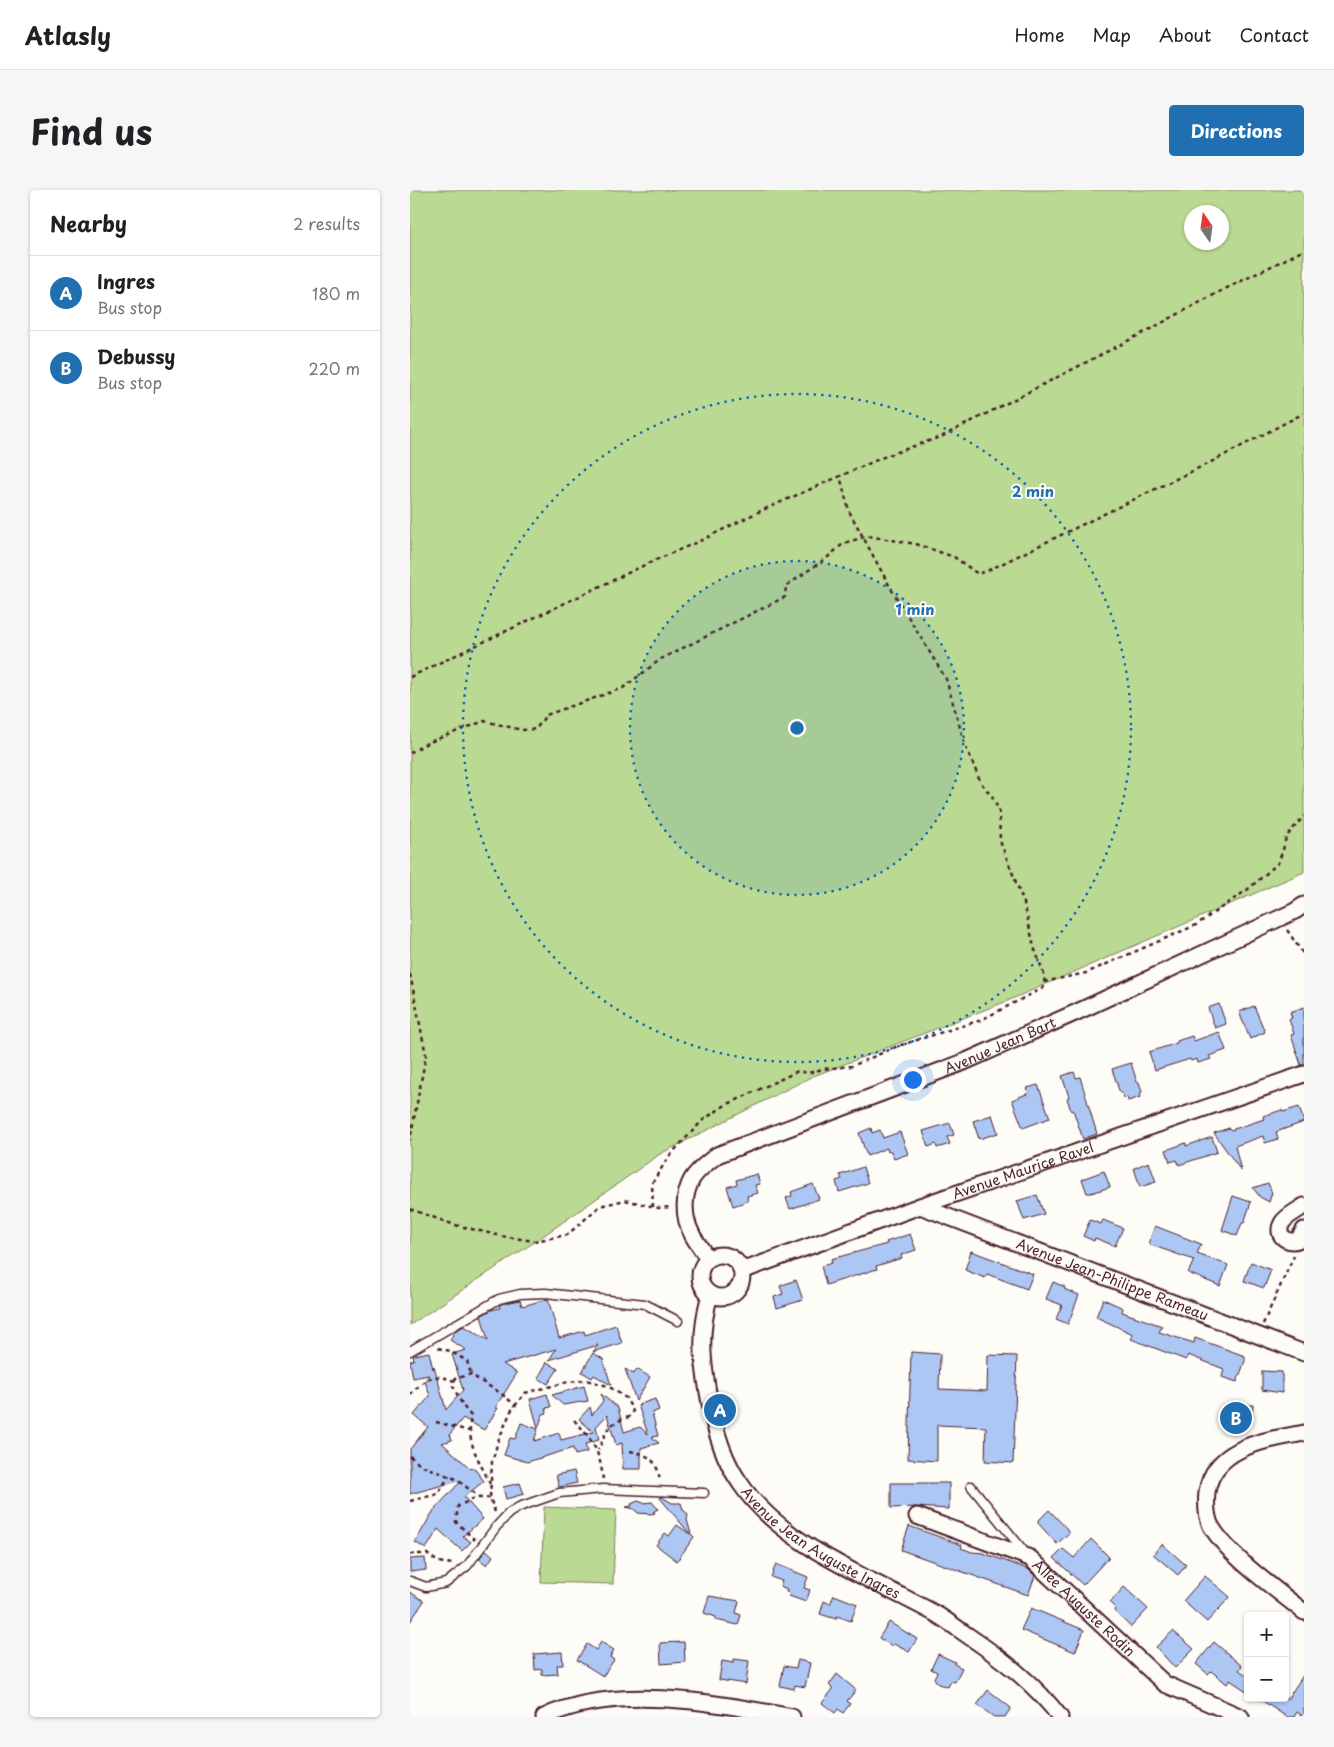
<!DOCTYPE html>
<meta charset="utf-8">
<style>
:root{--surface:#fff;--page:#f6f6f6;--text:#202124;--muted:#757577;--line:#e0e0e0;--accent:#1f6fb2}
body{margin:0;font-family:"Playpen Sans",sans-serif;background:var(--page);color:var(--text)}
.controls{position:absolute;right:15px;bottom:15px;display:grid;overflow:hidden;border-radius:5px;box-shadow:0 1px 4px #0004}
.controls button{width:45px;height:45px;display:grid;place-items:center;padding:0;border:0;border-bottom:1px solid var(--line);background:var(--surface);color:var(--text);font:25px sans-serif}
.compass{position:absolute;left:774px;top:15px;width:45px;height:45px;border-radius:50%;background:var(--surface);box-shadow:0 1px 4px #0004;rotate:347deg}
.you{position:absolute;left:502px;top:889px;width:18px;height:18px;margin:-12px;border:4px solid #fff;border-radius:50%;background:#1a73e8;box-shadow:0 0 0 8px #1a73e833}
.badge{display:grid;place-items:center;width:32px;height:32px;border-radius:50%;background:var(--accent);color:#fff;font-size:16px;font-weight:700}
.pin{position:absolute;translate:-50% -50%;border:2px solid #fff;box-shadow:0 1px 5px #0006}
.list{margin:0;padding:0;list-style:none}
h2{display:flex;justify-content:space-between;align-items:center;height:65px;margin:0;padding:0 20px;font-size:21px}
h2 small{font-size:16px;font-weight:400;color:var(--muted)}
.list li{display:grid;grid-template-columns:32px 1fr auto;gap:15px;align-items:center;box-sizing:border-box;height:75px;padding:0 20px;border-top:1px solid var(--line)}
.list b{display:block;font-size:19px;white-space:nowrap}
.list p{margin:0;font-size:16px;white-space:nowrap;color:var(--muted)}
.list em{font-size:16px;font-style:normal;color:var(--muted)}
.map{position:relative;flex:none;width:894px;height:1527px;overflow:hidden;border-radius:5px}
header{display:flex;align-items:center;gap:30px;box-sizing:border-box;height:70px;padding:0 25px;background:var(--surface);border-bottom:1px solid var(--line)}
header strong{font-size:24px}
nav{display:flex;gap:28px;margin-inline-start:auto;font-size:18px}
.intro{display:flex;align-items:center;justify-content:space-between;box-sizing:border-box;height:120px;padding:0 30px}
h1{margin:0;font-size:35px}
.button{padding:12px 22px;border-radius:5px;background:var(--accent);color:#fff;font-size:18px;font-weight:700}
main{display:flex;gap:30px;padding:0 30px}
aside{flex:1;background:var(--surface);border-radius:5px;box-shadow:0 1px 4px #0004}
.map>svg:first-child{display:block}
.green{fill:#bad992;stroke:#827c5e;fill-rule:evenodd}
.building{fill:#adc7f4;stroke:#4a1f2b}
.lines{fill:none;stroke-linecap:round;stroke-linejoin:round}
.lane-casing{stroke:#4a1f2b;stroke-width:11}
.street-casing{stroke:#4a1f2b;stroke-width:19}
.path{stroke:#4a1f2b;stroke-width:2.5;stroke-dasharray:4 4;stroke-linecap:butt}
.lane{stroke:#fdfcf7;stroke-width:8}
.street{stroke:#fdfcf7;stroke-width:15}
.ring{fill:none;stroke:#1f6fb2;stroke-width:2.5;stroke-dasharray:2.5 5}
.labels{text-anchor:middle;stroke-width:4;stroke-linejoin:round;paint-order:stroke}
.street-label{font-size:14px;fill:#4a1f2b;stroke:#fdfcf7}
.centre{fill:#1f6fb2;stroke:#fdfcf7;stroke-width:2.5}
.ring-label{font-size:15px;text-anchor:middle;font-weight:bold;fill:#1f6fb2;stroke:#fdfcf7;stroke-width:4;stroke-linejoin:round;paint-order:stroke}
</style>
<header>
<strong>Atlasly</strong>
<nav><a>Home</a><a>Map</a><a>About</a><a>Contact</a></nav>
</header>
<div class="intro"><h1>Find us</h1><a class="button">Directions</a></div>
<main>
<aside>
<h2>Nearby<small>2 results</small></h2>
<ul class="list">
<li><span class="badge">A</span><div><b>Ingres</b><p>Bus stop</p></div><em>180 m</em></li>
<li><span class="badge">B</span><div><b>Debussy</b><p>Bus stop</p></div><em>220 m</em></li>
</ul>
</aside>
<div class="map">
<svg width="894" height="1527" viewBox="0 0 894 1527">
<rect width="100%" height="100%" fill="#fdfcf7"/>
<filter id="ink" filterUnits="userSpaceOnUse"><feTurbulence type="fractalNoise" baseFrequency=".02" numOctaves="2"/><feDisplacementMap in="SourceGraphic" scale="10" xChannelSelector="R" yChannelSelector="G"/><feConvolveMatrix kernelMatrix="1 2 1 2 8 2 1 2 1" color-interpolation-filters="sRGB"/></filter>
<g filter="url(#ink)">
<g class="green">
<path d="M 0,0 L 894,0 L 894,682 L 595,812 L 401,887 L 250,964 L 126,1051 L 0,1135 ZM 782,22 L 812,22 L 812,52 L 782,52 Z"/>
<path d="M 134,1317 L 206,1320 L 203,1394 L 131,1392 Z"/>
</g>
<g class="building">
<path d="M 809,814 L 816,834 L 805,838 L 798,818 Z"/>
<path d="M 844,816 L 855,842 L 840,849 L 829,822 Z"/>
<path d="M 894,817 L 894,875 L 891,875 L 881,845 L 884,844 L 879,829 L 882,828 L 880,822 Z"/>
<path d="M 809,842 L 816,860 L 799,866 L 801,869 L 788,873 L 787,869 L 781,871 L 780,869 L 745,880 L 739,862 L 767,853 L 767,851 L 782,846 L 784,851 Z"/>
<path d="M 721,873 L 727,892 L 729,892 L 732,902 L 730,903 L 731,907 L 718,911 L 717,907 L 714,908 L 712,903 L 710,903 L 702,879 Z"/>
<path d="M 664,882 L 666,888 L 670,887 L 687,944 L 673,949 L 663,920 L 661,921 L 657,908 L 659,907 L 652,886 Z"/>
<path d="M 628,895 L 640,928 L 613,938 L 602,910 L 619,903 L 617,898 Z"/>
<path d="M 889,917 L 894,932 L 866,942 L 868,949 L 855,953 L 853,946 L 825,956 L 831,981 L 804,943 L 819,938 L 821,940 L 854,929 L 853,926 L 872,920 L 873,922 Z"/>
<path d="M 582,925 L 588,943 L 569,949 L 563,931 Z"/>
<path d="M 540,933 L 544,945 L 537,947 L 540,954 L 527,958 L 526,954 L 518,957 L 513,941 Z"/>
<path d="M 461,938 L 462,943 L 470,940 L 473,948 L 490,942 L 498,964 L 484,969 L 481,961 L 478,962 L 477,958 L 457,966 L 449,943 Z"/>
<path d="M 802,947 L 807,962 L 769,975 L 767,970 L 760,972 L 756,960 L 776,953 L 776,956 Z"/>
<path d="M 739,972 L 746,992 L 730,997 L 724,978 Z"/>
<path d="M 453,977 L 458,993 L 429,1002 L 426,991 L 432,989 L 430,985 Z"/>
<path d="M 694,981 L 700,997 L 681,1003 L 677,1003 L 672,989 Z"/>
<path d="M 347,984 L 350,994 L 345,995 L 348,1003 L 337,1006 L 338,1011 L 323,1016 L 317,997 L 327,994 L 326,990 Z"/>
<path d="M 858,993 L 862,1003 L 859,1012 L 850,1007 L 843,998 Z"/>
<path d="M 403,994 L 409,1009 L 380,1019 L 376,1008 L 382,1006 L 381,1002 Z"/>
<path d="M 627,1005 L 634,1024 L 614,1030 L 607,1011 Z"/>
<path d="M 823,1006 L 841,1012 L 834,1033 L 832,1033 L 827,1046 L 812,1040 Z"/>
<path d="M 680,1030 L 691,1034 L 693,1030 L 713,1038 L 705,1056 L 685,1048 L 684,1051 L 673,1046 Z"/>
<path d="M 745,1036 L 791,1054 L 787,1064 L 818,1075 L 810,1096 L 778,1083 L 784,1070 L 738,1054 Z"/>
<path d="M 500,1044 L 506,1060 L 491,1065 L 492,1068 L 466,1076 L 467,1079 L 416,1095 L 411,1076 L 422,1073 L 421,1069 L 477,1054 L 476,1052 Z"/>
<path d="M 561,1061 L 623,1084 L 617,1099 L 577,1084 L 575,1088 L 555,1080 Z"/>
<path d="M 841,1072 L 861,1080 L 854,1098 L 834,1091 Z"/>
<path d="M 386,1090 L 393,1110 L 367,1118 L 364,1107 L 373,1104 L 370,1096 Z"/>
<path d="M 643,1092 L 655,1097 L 654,1099 L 669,1105 L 658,1134 L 646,1129 L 652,1115 L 636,1109 Z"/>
<path d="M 138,1109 L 149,1148 L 174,1141 L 175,1145 L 206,1135 L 212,1153 L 183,1162 L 188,1155 L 139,1170 L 146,1159 L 93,1174 L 107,1183 L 85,1218 L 88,1218 L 74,1240 L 53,1228 L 40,1244 L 42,1250 L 32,1253 L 61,1279 L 63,1277 L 74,1291 L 54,1307 L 73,1329 L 53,1346 L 61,1352 L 52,1361 L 28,1339 L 16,1359 L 5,1352 L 24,1320 L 52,1290 L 0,1304 L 0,1259 L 18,1237 L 4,1225 L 20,1206 L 15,1191 L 19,1185 L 3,1188 L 0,1171 L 4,1170 L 3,1166 L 5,1165 L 19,1162 L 23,1179 L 24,1176 L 36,1220 L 53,1200 L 42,1164 L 56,1160 L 40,1150 L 45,1141 L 54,1136 L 78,1150 L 71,1126 L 81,1120 L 90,1118 L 89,1115 L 91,1114 L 110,1110 L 112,1116 Z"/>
<path d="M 693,1109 L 713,1118 L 712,1122 L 752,1136 L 749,1142 L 784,1153 L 785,1148 L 835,1166 L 835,1171 L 827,1192 L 812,1187 L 814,1179 L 778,1165 L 776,1170 L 721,1149 L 723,1144 L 686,1127 Z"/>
<path d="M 501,1162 L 530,1164 L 529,1199 L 577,1201 L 578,1165 L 607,1166 L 603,1273 L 575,1271 L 576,1237 L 527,1235 L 527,1271 L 498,1269 Z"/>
<path d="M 183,1163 L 193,1169 L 201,1195 L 184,1185 L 182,1188 L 172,1182 Z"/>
<path d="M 137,1172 L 148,1179 L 138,1194 L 128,1188 Z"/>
<path d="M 215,1179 L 224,1184 L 227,1179 L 240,1187 L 226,1211 Z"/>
<path d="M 852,1181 L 872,1182 L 872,1203 L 852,1200 Z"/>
<path d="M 174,1196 L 178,1211 L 153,1215 L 142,1205 Z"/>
<path d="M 137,1204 L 141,1217 L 136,1218 L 137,1223 L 133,1224 L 128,1238 L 120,1209 Z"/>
<path d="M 191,1204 L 208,1218 L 214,1242 L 230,1237 L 238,1244 L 228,1215 L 245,1209 L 249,1220 L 242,1223 L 248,1246 L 242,1247 L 249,1253 L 231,1258 L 231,1279 L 213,1279 L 212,1253 L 206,1255 L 197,1225 L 186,1237 L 189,1250 L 175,1254 L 177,1262 L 165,1265 L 163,1258 L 117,1272 L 94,1265 L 100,1248 L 105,1249 L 111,1233 L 128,1239 L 124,1251 L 149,1243 L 151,1250 L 183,1242 L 169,1229 L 180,1217 L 182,1225 L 193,1211 Z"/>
<path d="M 830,1215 L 843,1215 L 842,1228 L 829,1228 Z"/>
<path d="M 164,1281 L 167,1293 L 149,1297 L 146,1285 Z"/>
<path d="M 110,1293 L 114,1304 L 96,1309 L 93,1297 Z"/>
<path d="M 481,1293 L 539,1293 L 539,1319 L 506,1317 L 481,1318 Z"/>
<path d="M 252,1307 L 262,1313 L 271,1313 L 273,1320 L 278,1324 L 277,1330 L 281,1344 L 284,1347 L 267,1371 L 246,1355 L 255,1343 L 259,1346 L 267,1335 L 280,1344 L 250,1308 Z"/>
<path d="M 228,1311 L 233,1313 L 242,1312 L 248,1319 L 243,1322 L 245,1323 L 241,1324 L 228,1323 L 224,1319 L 216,1317 L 222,1316 L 221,1314 Z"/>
<path d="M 639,1320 L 660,1342 L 647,1354 L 627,1332 Z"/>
<path d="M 499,1336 L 552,1355 L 551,1358 L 562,1362 L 573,1363 L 618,1379 L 625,1386 L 618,1405 L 491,1360 Z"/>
<path d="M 681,1349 L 699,1367 L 673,1395 L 644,1368 L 653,1359 L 664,1368 Z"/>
<path d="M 752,1354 L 776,1375 L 768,1385 L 743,1364 Z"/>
<path d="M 76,1360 L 83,1366 L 77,1375 L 69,1369 Z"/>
<path d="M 15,1368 L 16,1380 L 0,1382 L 0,1369 Z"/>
<path d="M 366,1374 L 398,1387 L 394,1398 L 400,1400 L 396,1412 L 379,1406 L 380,1403 L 376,1402 L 377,1399 L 370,1396 L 372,1391 L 361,1387 Z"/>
<path d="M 795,1386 L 820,1407 L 797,1432 L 773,1411 Z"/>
<path d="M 714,1397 L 738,1419 L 721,1437 L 704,1421 L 705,1418 L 700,1413 Z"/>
<path d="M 0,1402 L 14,1411 L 0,1432 Z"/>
<path d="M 424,1405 L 447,1414 L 441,1431 L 427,1426 L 426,1429 L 410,1424 L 414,1411 L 420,1414 Z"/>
<path d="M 299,1406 L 329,1411 L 326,1423 L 331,1425 L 328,1435 L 306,1430 L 306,1427 L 294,1423 Z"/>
<path d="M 621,1418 L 674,1440 L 665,1462 L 611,1440 Z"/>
<path d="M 479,1432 L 507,1449 L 499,1462 L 484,1454 L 482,1456 L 469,1448 Z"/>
<path d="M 763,1441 L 784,1459 L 765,1478 L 746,1457 Z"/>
<path d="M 191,1452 L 204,1460 L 200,1467 L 204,1470 L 193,1486 L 167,1470 L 177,1454 L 186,1460 Z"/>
<path d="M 274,1452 L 275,1472 L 251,1474 L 250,1453 Z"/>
<path d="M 804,1452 L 832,1476 L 829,1480 L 838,1486 L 838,1502 L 820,1490 L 817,1494 L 801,1481 L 798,1484 L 786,1474 Z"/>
<path d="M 152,1462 L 153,1475 L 147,1475 L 148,1484 L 132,1485 L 132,1479 L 125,1480 L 124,1464 Z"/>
<path d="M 528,1464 L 545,1472 L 544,1474 L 552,1478 L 545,1492 L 541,1491 L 538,1497 L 528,1494 L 524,1488 L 527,1482 L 521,1479 Z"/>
<path d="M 324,1469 L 339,1471 L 336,1494 L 309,1490 L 312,1471 L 324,1473 Z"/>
<path d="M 388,1470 L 400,1473 L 395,1497 L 385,1495 L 384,1499 L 370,1496 L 374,1476 L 386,1478 Z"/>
<path d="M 427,1484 L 446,1500 L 437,1511 L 440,1514 L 433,1523 L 428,1519 L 425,1523 L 412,1513 L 423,1499 L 419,1495 Z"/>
<path d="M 894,1484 L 894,1527 L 887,1522 L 884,1527 L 877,1527 L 848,1508 L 878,1508 Z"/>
<path d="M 578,1500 L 601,1518 L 595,1527 L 584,1527 L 567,1515 Z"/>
</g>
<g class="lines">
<g class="lane-casing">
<g id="lane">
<path d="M 0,1161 L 89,1109 L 110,1104 L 135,1103 L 235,1114 L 268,1131"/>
<path d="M 561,1296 L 617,1365"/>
<path d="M 0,1391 L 16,1397 L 36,1393 L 57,1376 L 86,1337 L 99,1323 L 109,1317 L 149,1303 L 193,1299 L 294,1303"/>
</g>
</g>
<g class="street-casing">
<g id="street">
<path id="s1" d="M 510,1016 L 894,1163"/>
<path d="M 894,1016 C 887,1021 876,1026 872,1033 C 865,1045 877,1054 888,1050 L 894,1040"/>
<circle cx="311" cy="1086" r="21"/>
<path id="s2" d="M 297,1069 C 293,1059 285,1052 281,1042 C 273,1026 273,1005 282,989 C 288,979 299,972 307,965 L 554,872 L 667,822 L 885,721 L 894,715"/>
<path id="s3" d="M 332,1079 L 340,1078 L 510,1016 L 894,884"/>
<path id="s4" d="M 300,1104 C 289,1144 292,1169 299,1208 C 304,1237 313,1269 330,1293 C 372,1356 461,1388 526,1424 C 536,1430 547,1438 557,1445 C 591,1468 624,1493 650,1527"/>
<path d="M 894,1243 C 857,1250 804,1256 797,1302 C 796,1313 796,1326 801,1336 C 819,1367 866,1399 894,1422"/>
<path id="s5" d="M 507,1326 L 620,1368 L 755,1494 L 831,1527"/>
<path d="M 134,1527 C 206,1493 306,1513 382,1527"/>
</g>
</g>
<g class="path">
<path d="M 0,487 L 241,372 L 292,350 L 346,323 L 476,266 L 533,246 L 735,142 L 809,102 L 894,60"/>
<path d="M 0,563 L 17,553 L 74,531 L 112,540 L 126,539 L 136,525 L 213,498 L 251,469 L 375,407 L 376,396 L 418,367 L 434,353 L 458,346 L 506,354 L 544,367 L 568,384 L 579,380 L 805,270 L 894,223"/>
<path d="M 877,740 L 894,765"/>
<path d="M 0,784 L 16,865 L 0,950"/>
<path d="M 634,792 L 676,783 L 786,735 L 837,700 L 858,682 L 868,673 L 873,660 L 876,647 L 894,626"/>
<path d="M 243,1017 L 242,993 L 260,965 L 293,930 L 314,916 L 388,881 L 398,883 L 413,879 L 442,876 L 488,856 L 571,830 L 633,798 L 635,787 L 624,757 L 614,713 L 590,651 L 589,621 L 582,606 L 571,593 L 555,555 L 536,489 L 480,397 L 439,321 L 430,286"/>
<path d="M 0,1019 L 45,1035 L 91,1046 L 124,1051 L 157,1045 L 190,1016 L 215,1010 L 249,1018 L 261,1017"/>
<path d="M 853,1134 L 884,1066"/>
<path d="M 28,1158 L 40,1161 L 57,1171 L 61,1184"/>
<path d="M 0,1205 C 16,1188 22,1182 44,1191"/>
<path d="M 164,1230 C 183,1250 190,1262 193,1289"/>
<path d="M 26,1232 L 59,1241"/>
<path d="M 220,1261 C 241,1265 247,1271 250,1291"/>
<path d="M 0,1266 L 10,1275 L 46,1289 L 69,1307"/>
<path d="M 80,1294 C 69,1269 56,1254 61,1226 L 53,1216 L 43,1196 L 45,1189 L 61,1184 C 76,1196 92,1201 105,1216"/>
<path d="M 0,1311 L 28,1304 L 39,1286"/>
<path d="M 85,1322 L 80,1308 L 82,1272 L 88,1251 L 101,1221 L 115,1203 L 158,1192 L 176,1190 L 198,1196 L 216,1208 L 223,1221 L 219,1227 C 194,1235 199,1239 188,1260"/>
<path d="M 65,1350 L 46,1332 L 48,1316 L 65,1308 L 80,1308"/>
<path d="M 0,1364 L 17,1364 L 28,1372 L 44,1374"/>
</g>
<use href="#lane" class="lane"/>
<use href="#street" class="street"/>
</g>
</g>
<circle cx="387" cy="538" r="167" fill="#1f6fb2" fill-opacity=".12"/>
<g class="ring">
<circle cx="387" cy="538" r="167"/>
<circle cx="387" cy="538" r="334"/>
</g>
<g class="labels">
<g class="street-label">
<text dy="5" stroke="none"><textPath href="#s2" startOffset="425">Avenue Jean Bart</textPath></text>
<text dy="5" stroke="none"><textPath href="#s3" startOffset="298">Avenue Maurice Ravel</textPath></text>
<text dy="5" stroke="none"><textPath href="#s1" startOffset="206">Avenue Jean-Philippe Rameau</textPath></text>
<text dy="5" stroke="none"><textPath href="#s4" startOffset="298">Avenue Jean Auguste Ingres</textPath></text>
<text dy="5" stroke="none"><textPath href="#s5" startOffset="194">Allée Auguste Rodin</textPath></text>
</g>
</g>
<circle cx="387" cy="538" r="8" class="centre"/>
<g class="ring-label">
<text x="623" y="307">2 min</text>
<text x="505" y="425">1 min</text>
</g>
</svg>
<div class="controls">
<button>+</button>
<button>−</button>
</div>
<svg class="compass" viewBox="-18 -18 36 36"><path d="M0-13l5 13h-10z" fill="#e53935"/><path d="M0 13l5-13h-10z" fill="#757577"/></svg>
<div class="you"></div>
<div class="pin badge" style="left:310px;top:1220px">A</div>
<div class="pin badge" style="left:826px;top:1228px">B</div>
</div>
</main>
